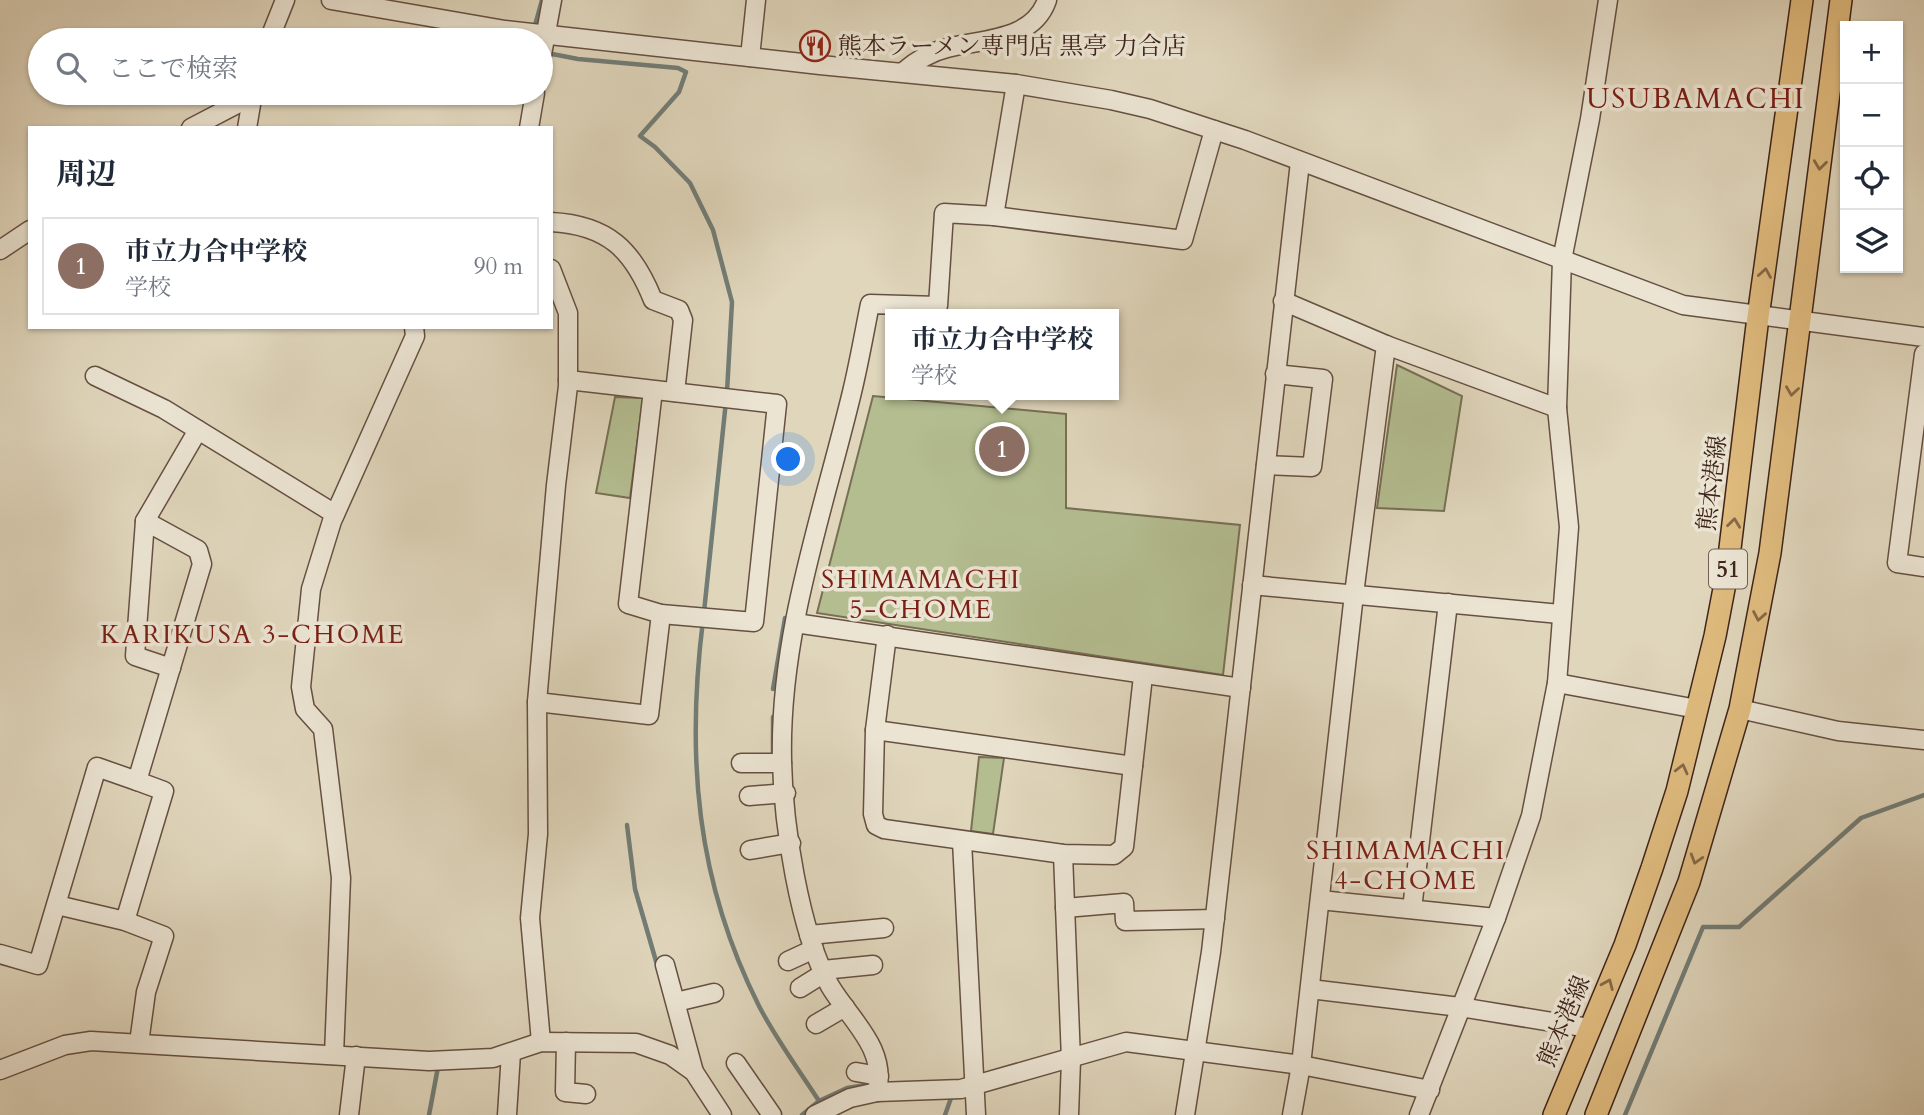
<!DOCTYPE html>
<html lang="ja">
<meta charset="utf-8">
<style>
:root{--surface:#fff;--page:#f2f2f3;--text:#1f2937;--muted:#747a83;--line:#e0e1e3;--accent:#8f2418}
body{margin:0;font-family:Cardo,"Noto Serif JP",serif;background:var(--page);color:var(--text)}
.controls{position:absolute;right:21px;top:21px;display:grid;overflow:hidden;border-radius:0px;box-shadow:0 2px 5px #0004}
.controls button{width:63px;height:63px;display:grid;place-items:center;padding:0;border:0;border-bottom:2px solid var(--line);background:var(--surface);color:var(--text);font:35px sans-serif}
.you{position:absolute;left:789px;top:460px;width:24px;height:24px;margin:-18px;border:5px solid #fff;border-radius:50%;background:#1a73e8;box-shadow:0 0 0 10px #1a73e833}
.badge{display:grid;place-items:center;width:46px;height:46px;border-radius:50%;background:var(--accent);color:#fff;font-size:23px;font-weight:700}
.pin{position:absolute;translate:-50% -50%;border:4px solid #fff;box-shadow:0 2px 7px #0006}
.popup{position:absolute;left:885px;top:309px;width:234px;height:91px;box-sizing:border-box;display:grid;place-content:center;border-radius:0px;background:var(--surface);filter:drop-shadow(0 2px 5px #0005);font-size:23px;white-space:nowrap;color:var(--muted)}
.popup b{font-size:26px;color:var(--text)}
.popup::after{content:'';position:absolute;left:50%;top:100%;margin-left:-14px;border:14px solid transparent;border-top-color:var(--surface)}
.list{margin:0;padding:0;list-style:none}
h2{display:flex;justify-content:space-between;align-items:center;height:91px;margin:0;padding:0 28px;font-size:30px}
h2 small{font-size:23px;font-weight:400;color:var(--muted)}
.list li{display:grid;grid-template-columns:46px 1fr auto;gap:21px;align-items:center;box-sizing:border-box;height:98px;margin:0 14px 14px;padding:0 14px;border:2px solid var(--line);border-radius:0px}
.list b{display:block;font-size:26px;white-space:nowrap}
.list p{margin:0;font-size:23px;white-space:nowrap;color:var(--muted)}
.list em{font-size:23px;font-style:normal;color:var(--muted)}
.icon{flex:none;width:38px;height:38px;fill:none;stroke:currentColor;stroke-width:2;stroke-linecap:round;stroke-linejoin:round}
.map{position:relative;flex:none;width:1924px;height:1115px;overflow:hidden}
.search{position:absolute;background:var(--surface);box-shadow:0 2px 5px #0004;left:28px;top:28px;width:525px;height:77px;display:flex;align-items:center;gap:18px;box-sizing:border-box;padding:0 24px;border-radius:38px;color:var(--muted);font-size:26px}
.panel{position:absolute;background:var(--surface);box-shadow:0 2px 5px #0004;left:28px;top:126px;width:525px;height:203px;border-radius:0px}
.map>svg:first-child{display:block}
.green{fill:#b3bd90;stroke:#787055;stroke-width:2}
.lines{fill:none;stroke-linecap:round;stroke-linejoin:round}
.stream{stroke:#727d76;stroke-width:4.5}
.minor-casing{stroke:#665042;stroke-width:21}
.major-casing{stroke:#3e241a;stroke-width:24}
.minor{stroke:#ebe4d3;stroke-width:18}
.major{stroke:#e0bb7e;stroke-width:21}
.oneway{stroke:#876847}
.labels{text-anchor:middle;stroke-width:7;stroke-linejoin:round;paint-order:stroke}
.shield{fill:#ebe4d3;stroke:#725e52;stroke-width:2}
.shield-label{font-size:23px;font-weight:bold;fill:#3e241a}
.poi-label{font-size:24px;fill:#3e241a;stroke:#ebe4d3;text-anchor:start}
.street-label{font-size:24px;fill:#3e241a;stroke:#ebe4d3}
.neighbourhood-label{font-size:26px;letter-spacing:2px;fill:#7a1f14;stroke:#ebe4d3}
.quarter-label{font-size:28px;letter-spacing:2px;fill:#7a1f14;stroke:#ebe4d3}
</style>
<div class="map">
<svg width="1924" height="1115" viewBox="0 0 1924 1115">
<rect width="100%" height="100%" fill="#e0d6bc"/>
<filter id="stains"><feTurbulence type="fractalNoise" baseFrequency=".00286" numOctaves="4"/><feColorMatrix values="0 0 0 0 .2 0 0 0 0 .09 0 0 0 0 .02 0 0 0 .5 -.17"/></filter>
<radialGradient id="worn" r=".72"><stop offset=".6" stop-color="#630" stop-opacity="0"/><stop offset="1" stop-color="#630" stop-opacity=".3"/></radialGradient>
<g class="green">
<path d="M 1397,365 L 1462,396 L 1444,511 L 1377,508 Z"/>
<path d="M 873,396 L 1066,414 L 1066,508 L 1240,525 L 1223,675 L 817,613 Z"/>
<path d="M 615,397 L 643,398 L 630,498 L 596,493 Z"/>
<path d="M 979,757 L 1004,758 L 993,834 L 971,831 Z"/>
</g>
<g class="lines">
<g class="stream">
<path d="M 534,29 L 542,0"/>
<path d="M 547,53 L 578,59 L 678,68 L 686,72 L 679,92 L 640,136 L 655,147 L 690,183 L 713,230 L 732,302 L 727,392"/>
<path d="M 704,612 L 726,401"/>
<path d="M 703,620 C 686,757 696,881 759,1006 C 776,1039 799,1070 819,1101 L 847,1088 L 872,1084"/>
<path d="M 773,689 L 785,618"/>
<path d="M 773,717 L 773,757"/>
<path d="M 627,825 L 635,889 L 658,968"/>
<path d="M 429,1115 L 438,1067"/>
<path d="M 802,1115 L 819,1101"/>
<path d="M 945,1115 L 951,1098 L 949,1093"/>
<path d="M 1625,1115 L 1703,927 L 1739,927 L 1861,818 L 1924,795"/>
</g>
<g class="minor-casing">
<g id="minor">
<path d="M 331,0 L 505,30 L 820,65 L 1016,84 L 1111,100 L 1150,109 L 1245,140 L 1683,305 L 1924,337"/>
<path d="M 269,40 L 285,0"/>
<path d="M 750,57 L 756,0"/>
<path d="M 541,60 L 552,0"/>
<path d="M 903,72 C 916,61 930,52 947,48 C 982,39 1033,41 1047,0"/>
<path d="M 191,128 L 258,93"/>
<path d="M 247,128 L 253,93"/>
<path d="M 529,128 L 535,93"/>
<path d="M 994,216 L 1016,84"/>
<path d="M 551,222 C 608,225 633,250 653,300 L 679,310 L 683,320 L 675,392"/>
<path d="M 0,250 L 30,230"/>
<path d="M 1283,301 L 1386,345 L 1557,408"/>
<path d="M 1924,354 L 1897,563 L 1924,567"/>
<path d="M 95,376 L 164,409 L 335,514"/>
<path d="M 568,380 L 777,404 L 754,622 L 661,614 L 628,604 L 653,390"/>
<path d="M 1266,465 L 1312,467 L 1323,379 L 1275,374"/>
<path d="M 1252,585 L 1560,614"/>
<path d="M 795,623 L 1241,688"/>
<path d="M 887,635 L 875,730 L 873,814 L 876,825 L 884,829 L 1063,854 L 1114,855 L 1124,847 L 1143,676"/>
<path d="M 171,668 L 135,656 L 145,521 L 198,430"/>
<path d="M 1557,683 L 1697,709"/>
<path d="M 537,702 L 649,715 L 661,614"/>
<path d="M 1740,709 L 1838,731 L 1924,740"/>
<path d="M 875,730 L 1133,766"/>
<path d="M 741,763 L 782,763"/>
<path d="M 749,796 L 786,793"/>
<path d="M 962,841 L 976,1115"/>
<path d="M 750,850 L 791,843"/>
<path d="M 1063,854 L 1071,1060 L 1069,1115"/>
<path d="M 1320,900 L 1496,918"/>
<path d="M 57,905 L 125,921 L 164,936 L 146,992 L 139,1043"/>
<path d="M 1065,908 L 1124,903 L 1125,921 L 1215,919"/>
<path d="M 1412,909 L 1448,603"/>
<path d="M 125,921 L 164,791 L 137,781 L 202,564 L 198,550 L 145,521"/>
<path d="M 809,935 L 884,928"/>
<path d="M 0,954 L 38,965 L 97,767 L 137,781"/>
<path d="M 788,961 L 814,949"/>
<path d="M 665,965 L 694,1072"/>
<path d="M 823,970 L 873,965"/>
<path d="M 800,988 L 824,973"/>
<path d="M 1310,989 L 1460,1007 L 1589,1028"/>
<path d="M 676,1002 L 714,993"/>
<path d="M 816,1024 L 845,1007"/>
<path d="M 541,1042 L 530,918 L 538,834 L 537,702 L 556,485 L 568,386 L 568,313 L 551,269"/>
<path d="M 566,1042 L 565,1092 L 586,1094"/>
<path d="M 334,1055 L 341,878 L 323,729 L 305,709 L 301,687 L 311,589 L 332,521 L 415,336 L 414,327"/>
<path d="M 736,1063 L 772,1115"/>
<path d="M 0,1070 L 65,1045 L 91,1041 L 429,1061 L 493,1058 L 541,1042 L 636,1043 L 670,1055 L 694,1072 L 722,1115"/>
<path d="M 856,1072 L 879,1076"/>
<path d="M 877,1092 C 887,1048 851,1021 830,986 C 799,931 783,822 782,760 C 779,634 823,513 852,392 C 859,363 864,334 870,304 L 938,306 L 944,213 L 994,216 L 1183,240 L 1214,130"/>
<path d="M 349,1115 L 356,1056"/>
<path d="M 507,1115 L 511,1053"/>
<path d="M 815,1115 L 850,1098 L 877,1092 L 961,1089 L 1126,1042 L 1301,1065 L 1430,1090"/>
<path d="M 1185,1115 L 1211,952 L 1300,162"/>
<path d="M 1292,1115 L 1301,1065 L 1354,594 L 1386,345"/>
<path d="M 1419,1115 L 1496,918 L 1531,816 L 1557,683 L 1569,527 L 1557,408 L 1562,260 L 1590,119 L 1608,0"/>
</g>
</g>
<g class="major-casing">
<g id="major">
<path d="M 1554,1115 L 1625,945 L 1652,868 L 1677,791 L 1715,636 L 1727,573 L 1758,317 L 1802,0"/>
<path d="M 1596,1115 L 1689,882 L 1740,709 L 1770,553 L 1841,0"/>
</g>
</g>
<use href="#minor" class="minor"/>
<use href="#major" class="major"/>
</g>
<defs><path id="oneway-chevron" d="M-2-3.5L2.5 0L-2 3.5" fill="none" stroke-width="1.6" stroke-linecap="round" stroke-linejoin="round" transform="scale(1.75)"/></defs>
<g class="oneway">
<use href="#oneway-chevron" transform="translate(1820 165) rotate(97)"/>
<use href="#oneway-chevron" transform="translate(1765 273) rotate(-81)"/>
<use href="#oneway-chevron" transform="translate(1792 391) rotate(98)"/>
<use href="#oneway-chevron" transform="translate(1734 523) rotate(-83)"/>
<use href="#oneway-chevron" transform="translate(1759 616) rotate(100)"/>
<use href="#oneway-chevron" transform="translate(1682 769) rotate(-76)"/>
<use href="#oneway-chevron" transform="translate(1696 859) rotate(107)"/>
<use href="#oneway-chevron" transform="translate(1608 984) rotate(-67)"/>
</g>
<defs>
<g id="restaurant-ring" transform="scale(1.575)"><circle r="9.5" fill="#ebe4d3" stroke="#8f2418" stroke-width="1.5"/><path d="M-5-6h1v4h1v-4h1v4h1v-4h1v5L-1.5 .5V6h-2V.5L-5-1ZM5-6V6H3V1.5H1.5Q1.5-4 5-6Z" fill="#8f2418"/></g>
</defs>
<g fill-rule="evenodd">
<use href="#restaurant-ring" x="815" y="46"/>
</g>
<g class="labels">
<rect class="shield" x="1709" y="549.5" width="38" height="39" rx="5"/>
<g class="shield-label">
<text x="1728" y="577">51</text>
</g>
<g class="poi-label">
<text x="838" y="54">熊本ラーメン専門店 黒亭 力合店</text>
</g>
<g class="street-label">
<text transform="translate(1712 483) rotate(-83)" y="8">熊本港線</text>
<text transform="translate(1564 1021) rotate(-67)" y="8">熊本港線</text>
</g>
<g class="neighbourhood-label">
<text x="921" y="588">SHIMAMACHI<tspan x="921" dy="30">5-CHOME</tspan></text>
<text x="253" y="643">KARIKUSA 3-CHOME</text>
<text x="1406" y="859">SHIMAMACHI<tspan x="1406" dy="30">4-CHOME</tspan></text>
</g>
<g class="quarter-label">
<text x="1696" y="108">USUBAMACHI</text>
</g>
</g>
<rect width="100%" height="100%" filter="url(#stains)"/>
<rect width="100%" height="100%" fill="url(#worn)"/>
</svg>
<div class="controls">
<button>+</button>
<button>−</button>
<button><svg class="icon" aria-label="locate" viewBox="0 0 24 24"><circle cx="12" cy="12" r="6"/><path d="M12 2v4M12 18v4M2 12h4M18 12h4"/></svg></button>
<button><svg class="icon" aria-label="layers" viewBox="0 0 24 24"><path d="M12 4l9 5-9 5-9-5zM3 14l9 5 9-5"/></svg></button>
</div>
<div class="you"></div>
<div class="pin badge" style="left:1002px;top:449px;background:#8d6e63">1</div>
<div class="popup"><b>市立力合中学校</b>学校</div>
<div class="search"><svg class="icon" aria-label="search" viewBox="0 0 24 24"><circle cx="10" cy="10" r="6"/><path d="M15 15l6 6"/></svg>ここで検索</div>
<section class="panel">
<h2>周辺<small></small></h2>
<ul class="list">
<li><span class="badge" style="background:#8d6e63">1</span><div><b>市立力合中学校</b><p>学校</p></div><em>90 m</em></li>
</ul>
</section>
</div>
